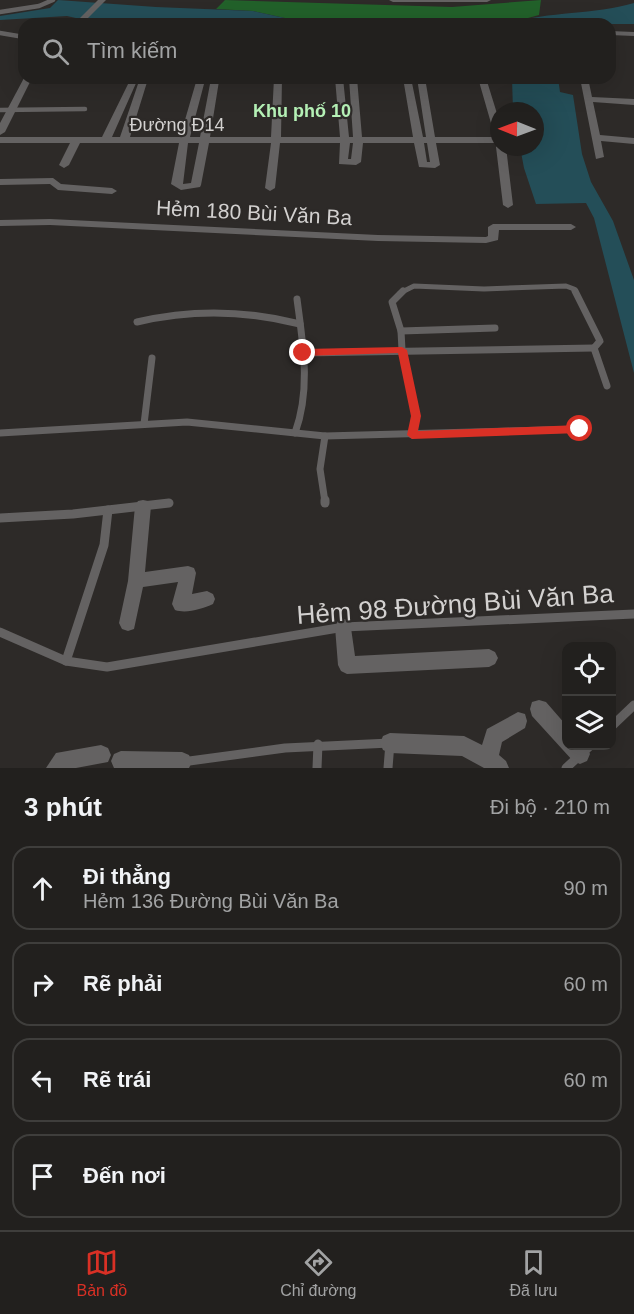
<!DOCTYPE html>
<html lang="vi">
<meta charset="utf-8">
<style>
:root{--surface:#22201e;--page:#2e2d2b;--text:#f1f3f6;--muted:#a2a3a4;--line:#3f3e3c;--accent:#d93025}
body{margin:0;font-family:Helvetica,sans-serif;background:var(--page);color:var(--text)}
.controls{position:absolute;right:18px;bottom:18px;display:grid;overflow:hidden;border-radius:12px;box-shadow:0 6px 24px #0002}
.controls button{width:54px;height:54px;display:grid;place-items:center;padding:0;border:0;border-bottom:2px solid var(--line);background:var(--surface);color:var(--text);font:30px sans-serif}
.compass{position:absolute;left:490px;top:102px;width:54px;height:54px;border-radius:50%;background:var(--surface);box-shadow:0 6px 24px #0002;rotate:271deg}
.stop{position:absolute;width:18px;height:18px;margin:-14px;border:4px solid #d93025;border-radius:50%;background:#fff}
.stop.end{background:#d93025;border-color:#fff;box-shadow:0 2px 6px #0008}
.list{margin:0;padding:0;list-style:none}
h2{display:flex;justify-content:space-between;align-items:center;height:78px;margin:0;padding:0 24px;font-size:26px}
h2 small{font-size:20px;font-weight:400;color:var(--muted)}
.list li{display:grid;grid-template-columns:39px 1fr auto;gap:18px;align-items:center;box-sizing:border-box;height:84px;margin:0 12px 12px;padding:0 12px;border:2px solid var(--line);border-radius:18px}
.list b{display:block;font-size:22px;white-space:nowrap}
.list p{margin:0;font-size:20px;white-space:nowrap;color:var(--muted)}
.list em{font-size:20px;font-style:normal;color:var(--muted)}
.icon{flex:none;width:33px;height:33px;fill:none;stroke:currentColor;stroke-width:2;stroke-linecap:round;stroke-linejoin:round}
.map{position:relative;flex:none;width:634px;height:768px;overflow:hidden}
.search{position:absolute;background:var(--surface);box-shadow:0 6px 24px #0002;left:18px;right:18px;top:18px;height:66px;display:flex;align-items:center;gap:15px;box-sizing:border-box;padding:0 21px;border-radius:18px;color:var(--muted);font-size:22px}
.sheet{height:462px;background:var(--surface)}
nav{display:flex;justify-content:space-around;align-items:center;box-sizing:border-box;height:84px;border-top:2px solid var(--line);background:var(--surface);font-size:16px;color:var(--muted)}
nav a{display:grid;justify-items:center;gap:3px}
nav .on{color:var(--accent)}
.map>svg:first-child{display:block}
.green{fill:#22612a}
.water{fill:#244e58}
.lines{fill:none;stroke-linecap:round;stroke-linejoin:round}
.service-far3{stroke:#646262;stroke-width:4.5}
.service-far2{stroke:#646262;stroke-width:5}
.service-far1{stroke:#646262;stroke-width:7}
.service{stroke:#646262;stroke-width:9}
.minor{fill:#646262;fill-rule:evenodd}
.route{fill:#d93025}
.labels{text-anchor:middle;stroke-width:4.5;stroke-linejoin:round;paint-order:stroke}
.far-neighbourhood-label{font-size:18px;font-weight:bold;fill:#b5f1b6;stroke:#2d2a28}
.far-street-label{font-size:18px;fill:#d3d1d0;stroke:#2d2a28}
.street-label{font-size:21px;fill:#d3d1d0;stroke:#2d2a28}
.near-street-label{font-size:26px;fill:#d3d1d0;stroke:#2d2a28}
</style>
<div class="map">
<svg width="634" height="768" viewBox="0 0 634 768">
<rect width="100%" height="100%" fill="#2d2a28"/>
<path class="green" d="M 225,0 L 452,7 L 541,0 L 539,15 L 506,24 L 312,24 L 253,11 L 216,9 Z"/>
<g class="water">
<path d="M 58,0 L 156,7 L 253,11 L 312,24 L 89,24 L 89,21 L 67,16 L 0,20 L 0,16 L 50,8 Z"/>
<path d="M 634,3 L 634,24 L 506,24 C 549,11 593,15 634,3 Z"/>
<path d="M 512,78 L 558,78 L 560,92 L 573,95 L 582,154 L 591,182 L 613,221 L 634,280 L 634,373 L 594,218 L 586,203 L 536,204 L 524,168 L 520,147 L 535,147 L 535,111 L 513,111 Z"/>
</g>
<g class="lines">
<g class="service-far3">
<path d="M 0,12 L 39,6 L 53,0"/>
<path d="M 0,33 L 24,37"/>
<path d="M 0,110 L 85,109"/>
</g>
<path class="service-far2" d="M 400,293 L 414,286 L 484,289 L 566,286 L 574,289 L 576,293"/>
<g class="service-far1">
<path d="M 403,291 L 392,302 L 401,331 L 402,350 L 416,416 L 412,435"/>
<path d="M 575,291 L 600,341 L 594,348 L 607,386"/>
<path d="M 137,322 C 192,309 245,310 300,324"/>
<path d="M 401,331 L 495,328"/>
<path d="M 303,353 L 594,348"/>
<path d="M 144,424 L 152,358"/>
<path d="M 0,433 L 187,422 L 325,436 L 580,429"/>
<path d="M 295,433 C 311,389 303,345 297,299"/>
<path d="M 325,502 L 320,469 L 325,436"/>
</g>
<g class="service">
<path d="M 325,500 L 325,503"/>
<path d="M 0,518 L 73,514 L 169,503"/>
<path d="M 0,632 L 66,661 L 107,667 L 344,627 L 634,614"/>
<path d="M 66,661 L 104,545 L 108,510"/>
<path d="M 612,726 L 634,705"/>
<path d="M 181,768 L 182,762 L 285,748 L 390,743 L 388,768"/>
<path d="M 317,768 L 318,744"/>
<path d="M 566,768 L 590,746"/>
</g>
<g class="minor">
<path d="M 98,0 L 106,0 L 82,24 L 74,24 Z"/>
<path d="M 389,0 L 491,0 L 487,2 L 393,2 Z"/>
<path d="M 610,31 L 634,32 L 634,36 L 610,35 Z"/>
<path d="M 24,78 L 32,78 L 5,132 L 0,135 L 0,123 Z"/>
<path d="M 131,78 L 148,79 L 130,137 L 180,137 L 196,82 L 208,78 L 219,81 L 210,137 L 271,137 L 274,78 L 282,78 L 281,137 L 340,137 L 335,78 L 343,78 L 349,137 L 353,137 L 349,78 L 357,78 L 362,137 L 413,137 L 403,78 L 411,78 L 423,137 L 426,137 L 417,78 L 425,78 L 435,137 L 495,137 L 478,78 L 486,78 L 499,120 L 499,143 L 436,143 L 440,165 L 435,168 L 419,167 L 414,143 L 363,143 L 361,162 L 356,165 L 339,164 L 340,143 L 280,143 L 275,188 L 270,191 L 265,188 L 271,143 L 209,143 L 201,185 L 200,187 L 181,190 L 171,184 L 179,143 L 80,143 L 69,165 L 64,168 L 59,165 L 70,143 L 0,143 L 0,137 L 102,137 ZM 137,81 L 139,81 L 120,137 L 112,137 ZM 204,84 L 210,84 L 200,137 L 190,137 ZM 188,143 L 199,143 L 191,183 L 183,184 ZM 350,143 L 353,143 L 351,159 L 348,159 ZM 424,143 L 427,143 L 430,162 L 427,162 Z"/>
<path d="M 580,78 L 588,78 L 592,97 L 634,99 L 634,105 L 593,102 L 600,135 L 634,138 L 634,144 L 601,141 L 604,157 L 596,159 Z"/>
<path d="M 499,145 L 499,147 L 506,147 L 513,205 L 508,208 L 503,205 L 496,147 Z"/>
<path d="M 53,178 L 61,184 L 112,188 L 117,191 L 112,194 L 58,190 L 50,184 L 0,185 L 0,179 Z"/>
<path d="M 50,219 L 378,235 L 486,237 L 488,236 L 488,227 L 493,224 L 571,224 L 576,227 L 571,230 L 499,230 L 498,240 L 486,243 L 378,241 L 50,225 L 0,226 L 0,220 Z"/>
<path d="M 143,500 L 148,501 L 151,506 L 145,572 L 188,566 L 194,568 L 196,573 L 192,594 L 207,591 L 213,594 L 215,599 L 213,604 C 202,609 186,614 175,610 L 172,604 L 178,582 L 143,587 L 134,629 L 128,631 L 122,629 L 119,623 L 128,581 L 135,506 L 138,501 Z"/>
<path d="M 344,619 L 350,621 L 355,656 L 489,649 L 495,652 L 498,658 L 495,664 L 489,667 L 347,674 L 341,671 L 338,665 L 335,627 L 338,621 Z"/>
<path d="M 539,700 L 546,702 L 566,725 L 566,746 L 587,747 L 590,754 L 587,761 L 580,764 L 573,761 L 532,716 L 530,709 L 532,702 Z"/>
<path d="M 518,712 L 525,714 L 527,721 L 525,728 L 502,742 L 499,755 L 506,761 L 509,768 L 484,768 L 462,756 L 390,753 L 383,750 L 380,743 L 383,736 L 390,733 L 464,736 L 482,745 L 487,729 Z"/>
<path d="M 101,745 L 108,748 L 111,755 L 108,762 L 76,768 L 46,768 L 56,753 Z"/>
<path d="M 121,751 L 182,752 L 189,755 L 192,762 L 189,768 L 114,768 L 111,761 L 114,754 Z"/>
</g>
</g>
<path class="route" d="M 402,347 L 407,350 L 421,416 L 418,431 L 580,425 L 585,429 L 580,433 L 412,439 L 407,435 L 411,416 L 398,353 L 303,356 L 298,353 L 303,349 Z"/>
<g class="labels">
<g class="far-neighbourhood-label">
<text x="302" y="117">Khu phố 10</text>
</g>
<g class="far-street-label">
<text x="177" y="131">Đường Đ14</text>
</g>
<g class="street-label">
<text transform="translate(254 213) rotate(3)" y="7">Hẻm 180 Bùi Văn Ba</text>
</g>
<g class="near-street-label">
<text transform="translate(455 604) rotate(-4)" y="9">Hẻm 98 Đường Bùi Văn Ba</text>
</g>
</g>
</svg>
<div class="controls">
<button><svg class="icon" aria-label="locate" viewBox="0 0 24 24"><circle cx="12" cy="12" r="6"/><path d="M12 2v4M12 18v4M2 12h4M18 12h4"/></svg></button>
<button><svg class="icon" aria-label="layers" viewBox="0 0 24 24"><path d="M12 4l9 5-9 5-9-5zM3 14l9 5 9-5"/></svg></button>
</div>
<svg class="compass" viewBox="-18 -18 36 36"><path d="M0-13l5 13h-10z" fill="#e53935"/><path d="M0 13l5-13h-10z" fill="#a2a3a4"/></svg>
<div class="stop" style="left:580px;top:429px"></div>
<div class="stop end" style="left:303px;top:353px"></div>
<div class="search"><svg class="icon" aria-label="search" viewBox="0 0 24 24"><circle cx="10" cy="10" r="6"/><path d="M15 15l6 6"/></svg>Tìm kiếm</div>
</div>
<section class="sheet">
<h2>3 phút<small>Đi bộ · 210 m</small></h2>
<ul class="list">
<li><svg class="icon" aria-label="ahead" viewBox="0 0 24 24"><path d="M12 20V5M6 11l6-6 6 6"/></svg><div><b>Đi thẳng</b><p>Hẻm 136 Đường Bùi Văn Ba</p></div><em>90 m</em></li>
<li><svg class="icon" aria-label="right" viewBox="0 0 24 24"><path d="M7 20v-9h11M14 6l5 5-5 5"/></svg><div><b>Rẽ phải</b></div><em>60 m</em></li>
<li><svg class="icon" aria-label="left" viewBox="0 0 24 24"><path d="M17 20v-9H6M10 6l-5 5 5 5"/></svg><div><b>Rẽ trái</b></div><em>60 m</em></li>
<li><svg class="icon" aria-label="arrive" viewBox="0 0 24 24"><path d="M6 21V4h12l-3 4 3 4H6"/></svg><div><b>Đến nơi</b></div></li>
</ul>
</section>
<nav>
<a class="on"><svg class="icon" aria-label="map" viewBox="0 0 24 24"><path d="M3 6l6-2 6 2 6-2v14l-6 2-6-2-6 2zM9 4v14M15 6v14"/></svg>Bản đồ</a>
<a><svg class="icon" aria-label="directions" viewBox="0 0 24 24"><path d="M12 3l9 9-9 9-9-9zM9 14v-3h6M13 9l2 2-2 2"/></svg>Chỉ đường</a>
<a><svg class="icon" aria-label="saved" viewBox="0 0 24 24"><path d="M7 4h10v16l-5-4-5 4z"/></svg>Đã lưu</a>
</nav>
